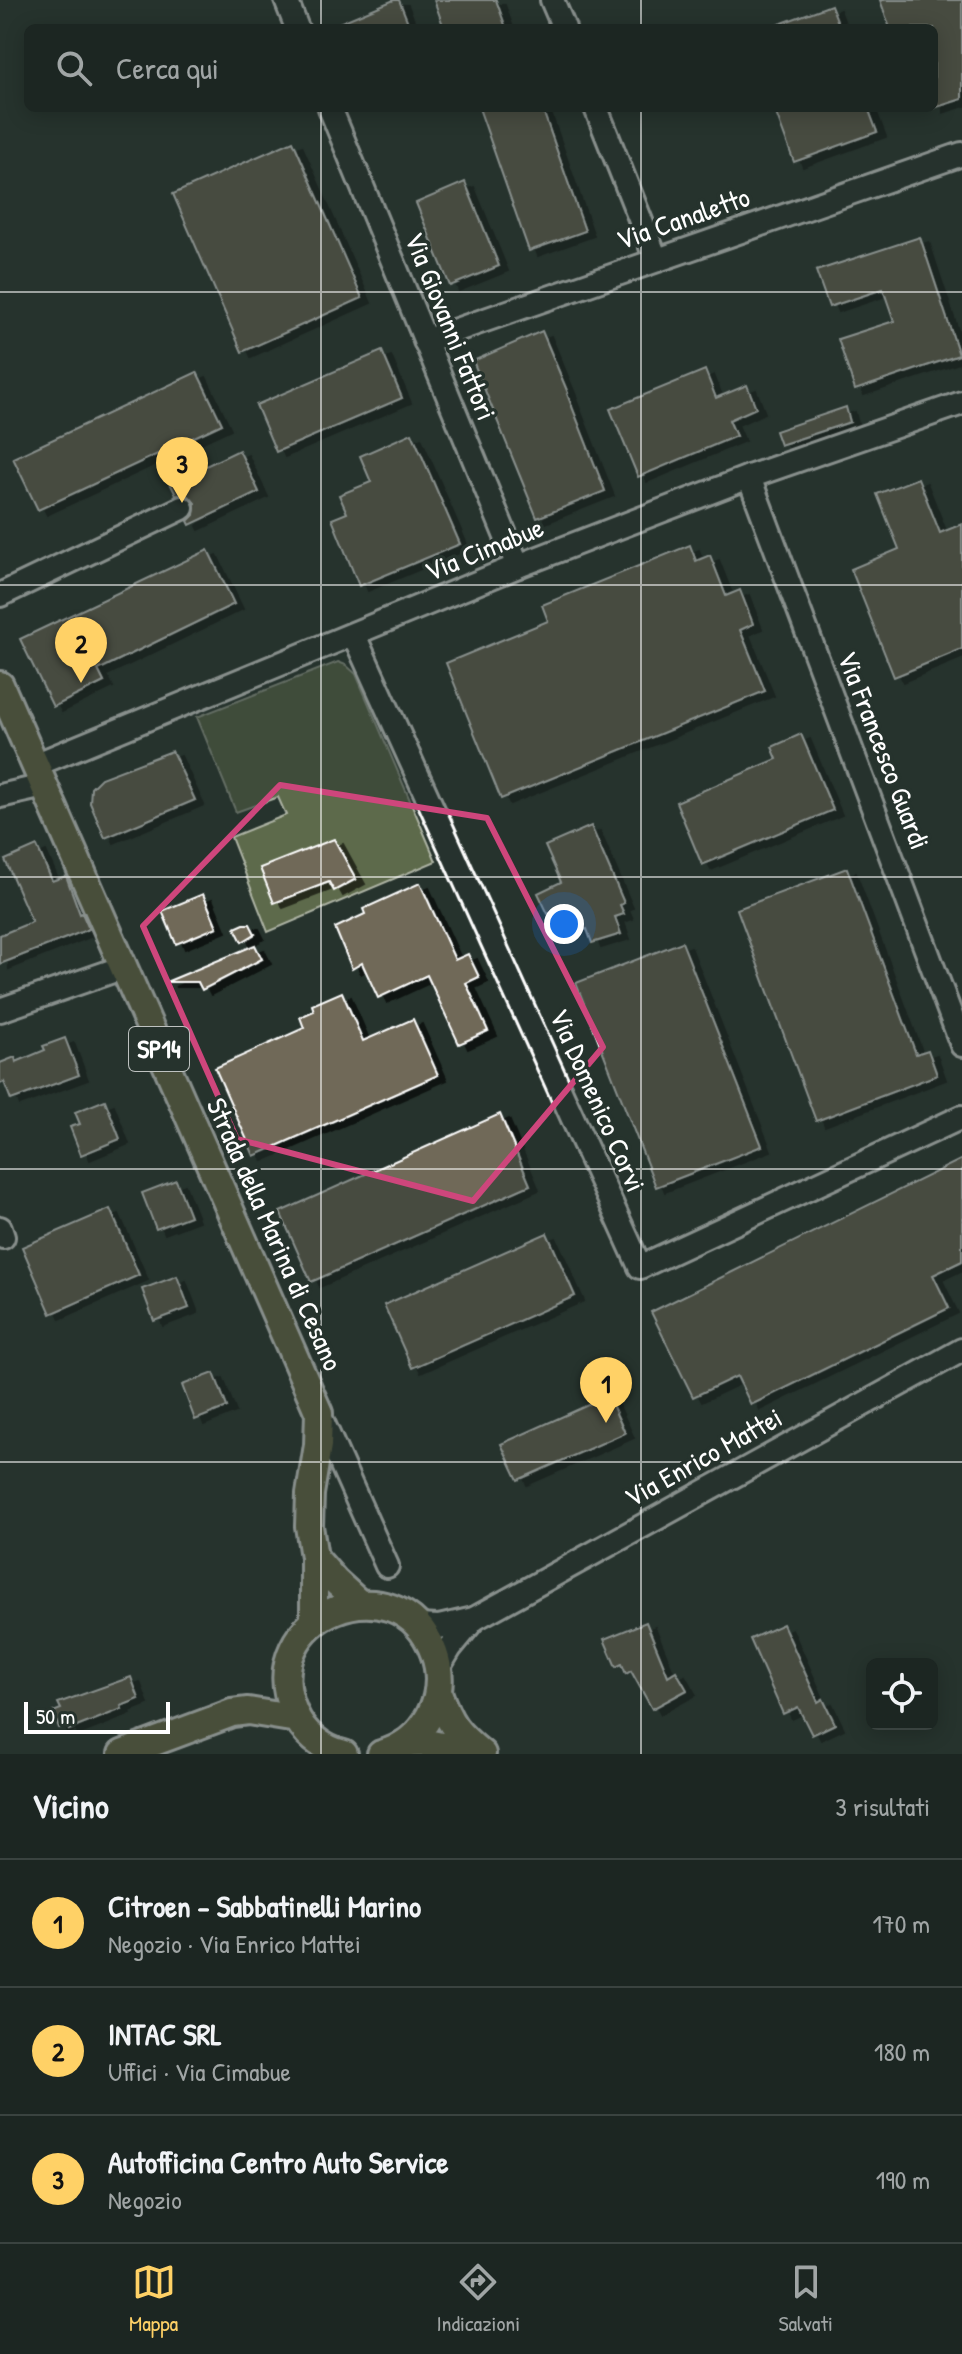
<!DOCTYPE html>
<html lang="it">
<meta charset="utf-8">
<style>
:root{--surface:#1c2622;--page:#29322f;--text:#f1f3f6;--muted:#a0a5a5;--line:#3a4340;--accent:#ffd166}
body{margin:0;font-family:"Patrick Hand",sans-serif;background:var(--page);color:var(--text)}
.controls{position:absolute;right:24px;bottom:24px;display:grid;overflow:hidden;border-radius:12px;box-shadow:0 4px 20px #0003}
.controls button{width:72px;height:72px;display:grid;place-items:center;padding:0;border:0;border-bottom:2px solid var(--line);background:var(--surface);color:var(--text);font:40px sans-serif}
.scale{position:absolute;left:24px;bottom:20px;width:146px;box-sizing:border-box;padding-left:8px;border:4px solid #fff;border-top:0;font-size:22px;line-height:28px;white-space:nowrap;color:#fff;-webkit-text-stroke:6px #26332d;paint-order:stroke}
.you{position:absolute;left:564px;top:924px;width:28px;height:28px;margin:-20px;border:6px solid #fff;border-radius:50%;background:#1a73e8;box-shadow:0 0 0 12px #1a73e833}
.badge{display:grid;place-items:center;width:52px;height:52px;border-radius:50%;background:var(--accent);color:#111;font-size:26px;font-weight:700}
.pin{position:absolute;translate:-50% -66px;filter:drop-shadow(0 2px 4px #0008)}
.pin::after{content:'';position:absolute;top:42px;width:28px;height:24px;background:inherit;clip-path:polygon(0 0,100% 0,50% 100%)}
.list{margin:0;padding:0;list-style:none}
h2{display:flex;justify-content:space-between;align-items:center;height:104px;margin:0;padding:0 32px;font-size:34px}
h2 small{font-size:26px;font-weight:400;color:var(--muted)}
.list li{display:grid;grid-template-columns:52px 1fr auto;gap:24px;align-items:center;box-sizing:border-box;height:128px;padding:0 32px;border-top:2px solid var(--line)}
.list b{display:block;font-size:30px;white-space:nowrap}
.list p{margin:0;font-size:26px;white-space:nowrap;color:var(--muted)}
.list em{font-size:26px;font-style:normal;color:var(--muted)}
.icon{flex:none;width:44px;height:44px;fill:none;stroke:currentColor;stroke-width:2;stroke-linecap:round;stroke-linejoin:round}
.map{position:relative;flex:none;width:962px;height:1754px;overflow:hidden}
.search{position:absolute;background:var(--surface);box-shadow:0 4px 20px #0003;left:24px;right:24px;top:24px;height:88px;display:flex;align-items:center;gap:20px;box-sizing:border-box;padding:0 28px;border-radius:12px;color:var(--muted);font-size:30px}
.sheet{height:488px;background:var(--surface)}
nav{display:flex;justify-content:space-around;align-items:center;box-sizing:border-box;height:112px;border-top:2px solid var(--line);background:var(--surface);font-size:22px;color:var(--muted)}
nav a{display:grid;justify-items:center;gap:4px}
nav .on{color:var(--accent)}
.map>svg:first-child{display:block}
.green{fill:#5d6a4b;stroke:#aeb4a5;stroke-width:2}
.building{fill:#706958;stroke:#fff;stroke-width:2;filter:url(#shadow)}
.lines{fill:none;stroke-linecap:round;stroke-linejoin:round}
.minor-casing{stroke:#fff;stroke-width:28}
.major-casing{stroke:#fff;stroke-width:32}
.minor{stroke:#26332d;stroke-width:22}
.major{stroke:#726f4a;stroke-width:26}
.marked{fill:none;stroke:#ce467c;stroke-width:6;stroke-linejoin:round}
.grid{fill:none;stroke:#fff;stroke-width:2;stroke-opacity:0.55}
.labels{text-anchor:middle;stroke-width:7;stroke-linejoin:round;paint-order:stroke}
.shield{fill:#26332d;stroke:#bec2c0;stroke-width:2}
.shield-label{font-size:26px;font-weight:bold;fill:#fff}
.street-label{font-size:28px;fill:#fff;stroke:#26332d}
</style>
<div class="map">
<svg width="962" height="1754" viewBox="0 0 962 1754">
<defs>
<filter id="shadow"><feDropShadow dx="9" dy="5" stdDeviation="0" flood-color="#0009"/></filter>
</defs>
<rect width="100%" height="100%" fill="#26332d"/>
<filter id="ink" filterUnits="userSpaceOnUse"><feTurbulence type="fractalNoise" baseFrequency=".0125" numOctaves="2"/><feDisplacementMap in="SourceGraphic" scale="16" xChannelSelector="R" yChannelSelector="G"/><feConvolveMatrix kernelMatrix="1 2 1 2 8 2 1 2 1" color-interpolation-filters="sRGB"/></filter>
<g filter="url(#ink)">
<path class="green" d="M 338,662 L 346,665 L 356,674 L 436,861 L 268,932 L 231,837 L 286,815 L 278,797 L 236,812 L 197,717 Z"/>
<g class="building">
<path d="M 394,0 L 399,0 L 410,28 L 327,28 Z"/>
<path d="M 434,0 L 496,0 L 506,28 L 444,28 Z"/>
<path d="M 880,0 L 962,0 L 962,99 L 934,108 L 934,28 L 890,28 Z"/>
<path d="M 831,5 L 840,28 L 774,28 L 774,26 Z"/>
<path d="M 479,108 L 542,108 L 585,231 L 529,251 Z"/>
<path d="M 774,108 L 868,108 L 877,132 L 794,162 Z"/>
<path d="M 293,141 L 362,298 L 242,352 L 173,194 Z"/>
<path d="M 465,182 L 499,266 L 450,286 L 416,203 Z"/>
<path d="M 920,237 L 959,355 L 855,390 L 838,339 L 894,321 L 883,289 L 829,307 L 816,271 Z"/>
<path d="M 542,331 L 568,393 L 567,394 L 605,491 L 537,518 L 473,361 Z"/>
<path d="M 382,351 L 402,398 L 276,452 L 256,405 Z"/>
<path d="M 705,370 L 716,398 L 747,385 L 756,408 L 729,420 L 736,436 L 638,477 L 610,409 Z"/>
<path d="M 197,372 L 222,424 L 38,510 L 13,458 Z"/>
<path d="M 846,407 L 850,422 L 780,445 L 775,431 Z"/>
<path d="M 412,433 L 460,544 L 359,586 L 332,519 L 347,513 L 339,495 L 371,482 L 360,456 Z"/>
<path d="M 239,450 L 259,492 L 190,525 L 188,521 L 194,515 L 195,503 L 189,496 L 176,495 L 170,483 Z"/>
<path d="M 918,478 L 940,533 L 962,524 L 962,649 L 894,677 L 851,569 L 899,549 L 877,494 Z"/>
<path d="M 690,545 L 696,561 L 710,555 L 726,596 L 740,590 L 753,624 L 740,630 L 765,691 L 501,799 L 446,663 L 548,621 L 542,605 Z"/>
<path d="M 208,550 L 234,604 L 98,670 L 104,682 L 53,707 L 20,639 Z"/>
<path d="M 801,734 L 833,810 L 702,865 L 676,802 L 777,759 L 772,747 Z"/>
<path d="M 172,751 L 195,800 L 105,838 L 90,803 L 91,788 L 101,778 Z"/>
<path d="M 591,826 L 624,903 L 620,905 L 624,914 L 615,917 L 621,934 L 592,943 L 587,929 L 579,932 L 569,905 L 548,914 L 538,893 L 561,882 L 545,846 Z"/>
<path d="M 334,839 L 356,879 L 334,891 L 329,882 L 274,903 L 260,868 Z"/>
<path d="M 37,846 L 52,881 L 66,876 L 80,914 L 82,913 L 89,929 L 0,964 L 0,935 L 32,922 L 5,860 Z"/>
<path d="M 847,868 L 916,1054 L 928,1050 L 937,1075 L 816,1121 L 737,909 Z"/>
<path d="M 420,883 L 455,960 L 468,954 L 479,977 L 466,983 L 488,1031 L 459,1044 L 427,975 L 378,998 L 362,963 L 352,969 L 335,928 L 365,914 L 363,909 Z"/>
<path d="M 203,894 L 217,927 L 176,944 L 162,911 Z"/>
<path d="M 244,924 L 250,924 L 255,934 L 242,942 L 235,928 Z"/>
<path d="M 682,942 L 762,1146 L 656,1187 L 576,983 Z"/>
<path d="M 255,945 L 262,959 L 202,990 L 198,982 L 166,982 Z"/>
<path d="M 342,992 L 363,1041 L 413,1019 L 438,1075 L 254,1156 L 215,1068 L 304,1028 L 300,1017 L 314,1011 L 312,1005 Z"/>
<path d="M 65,1038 L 79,1075 L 11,1100 L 4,1082 L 0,1084 L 0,1063 L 15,1057 L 16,1062 L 45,1050 L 43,1046 Z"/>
<path d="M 105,1100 L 120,1139 L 81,1155 L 70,1127 L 80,1124 L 75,1112 Z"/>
<path d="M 500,1114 L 530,1185 L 311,1282 L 280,1212 Z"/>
<path d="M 962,1159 L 962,1261 L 933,1275 L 949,1308 L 751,1405 L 737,1376 L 693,1397 L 651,1312 Z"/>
<path d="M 176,1180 L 190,1216 L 156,1229 L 142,1193 Z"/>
<path d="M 110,1209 L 139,1275 L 51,1314 L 22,1247 Z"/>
<path d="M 547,1233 L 575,1296 L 412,1368 L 384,1305 Z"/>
<path d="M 177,1276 L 189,1308 L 154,1321 L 142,1289 Z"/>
<path d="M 214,1373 L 227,1407 L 195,1420 L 182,1385 Z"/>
<path d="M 608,1396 L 625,1433 L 518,1480 L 501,1444 Z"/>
<path d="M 646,1622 L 668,1676 L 676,1671 L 687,1690 L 652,1709 L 631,1671 L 626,1674 L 622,1664 L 616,1667 L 604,1639 Z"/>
<path d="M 783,1624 L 818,1702 L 823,1699 L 835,1724 L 812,1735 L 798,1707 L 783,1714 L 750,1639 Z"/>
<path d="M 131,1677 L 139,1699 L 121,1706 L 122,1709 L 69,1730 L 67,1725 L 59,1728 L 53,1712 L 61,1709 L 58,1703 Z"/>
</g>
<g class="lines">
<g class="minor-casing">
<g id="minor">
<path d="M 286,0 L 297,28"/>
<path d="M 552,0 L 564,28"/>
<path d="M 330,108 L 518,566"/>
<path d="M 596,108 L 656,259"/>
<path d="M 425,341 L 962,154"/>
<path d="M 749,477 L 962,1045"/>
<path d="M 0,595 L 182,508"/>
<path d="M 354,635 L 640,1267 L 962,1117"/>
<path d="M 35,765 L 518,566 L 749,477 L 962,403"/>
<path d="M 0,796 L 44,786"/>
<path d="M 0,1010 L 124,967"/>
<path d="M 0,1228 L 3,1237"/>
<path d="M 319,1414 L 387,1566"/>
<path d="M 417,1626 L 439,1627 L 474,1619 L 962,1350"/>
<path d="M 438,1668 L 450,1648 L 474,1619"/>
</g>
</g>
<g class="major-casing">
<g id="major">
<path d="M 0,685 L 319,1413 L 318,1445 L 310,1494 L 309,1526 L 314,1557 L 314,1621"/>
<path d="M 314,1557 L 335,1581 L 359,1603"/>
<path d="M 438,1692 C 449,1724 456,1733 482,1754"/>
<path d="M 404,1744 L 427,1743 L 478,1754"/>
<path d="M 122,1754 L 232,1713 L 248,1711 L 297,1719"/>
<path d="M 344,1754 C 322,1749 303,1733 294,1712 C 252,1615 399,1557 434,1653 C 450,1696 424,1743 381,1754"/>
</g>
</g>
<use href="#minor" class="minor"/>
<use href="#major" class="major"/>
</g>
</g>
<path d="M0 0H962V1754H0ZM 280,785 L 487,818 L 603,1047 L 473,1201 L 237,1139 L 143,926 Z" fill="#26332d" fill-opacity=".55" fill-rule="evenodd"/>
<path class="marked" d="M 280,785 L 487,818 L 603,1047 L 473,1201 L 237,1139 L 143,926 Z"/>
<path class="grid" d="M 321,0 L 321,28M 641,0 L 641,28M 321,108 L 321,1754M 641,108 L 641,1754M 0,292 L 962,292M 0,585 L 962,585M 0,877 L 962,877M 0,1169 L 962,1169M 0,1462 L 962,1462"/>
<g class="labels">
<rect class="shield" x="129" y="1027" width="60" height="44" rx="6"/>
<g class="shield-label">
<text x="159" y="1058">SP14</text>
</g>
<g class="street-label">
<text transform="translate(683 218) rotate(-19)" y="10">Via Canaletto</text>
<text transform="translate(451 326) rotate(68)" y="10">Via Giovanni Fattori</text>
<text transform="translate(484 549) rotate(-22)" y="10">Via Cimabue</text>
<text transform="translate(884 750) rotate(69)" y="10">Via Francesco Guardi</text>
<text transform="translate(598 1100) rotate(66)" y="10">Via Domenico Corvi</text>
<text transform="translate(275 1234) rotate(66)" y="10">Strada della Marina di Cesano</text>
<text transform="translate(703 1457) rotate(-29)" y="10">Via Enrico Mattei</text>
</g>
</g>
</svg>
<div class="controls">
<button><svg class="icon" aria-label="locate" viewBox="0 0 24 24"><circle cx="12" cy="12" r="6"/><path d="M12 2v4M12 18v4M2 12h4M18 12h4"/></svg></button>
</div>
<div class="scale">50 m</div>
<div class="you"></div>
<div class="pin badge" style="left:606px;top:1423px">1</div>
<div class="pin badge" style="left:81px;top:683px">2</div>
<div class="pin badge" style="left:182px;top:503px">3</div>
<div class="search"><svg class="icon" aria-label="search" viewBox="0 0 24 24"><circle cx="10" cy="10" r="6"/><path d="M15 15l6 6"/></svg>Cerca qui</div>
</div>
<section class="sheet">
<h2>Vicino<small>3 risultati</small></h2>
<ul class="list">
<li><span class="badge">1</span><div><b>Citroen - Sabbatinelli Marino</b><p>Negozio · Via Enrico Mattei</p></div><em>170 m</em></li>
<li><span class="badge">2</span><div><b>INTAC SRL</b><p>Uffici · Via Cimabue</p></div><em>180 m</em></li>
<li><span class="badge">3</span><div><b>Autofficina Centro Auto Service</b><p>Negozio</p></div><em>190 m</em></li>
</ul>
</section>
<nav>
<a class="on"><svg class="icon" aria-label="map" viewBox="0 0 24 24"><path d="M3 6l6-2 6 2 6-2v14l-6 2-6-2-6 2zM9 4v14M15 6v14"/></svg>Mappa</a>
<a><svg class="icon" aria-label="directions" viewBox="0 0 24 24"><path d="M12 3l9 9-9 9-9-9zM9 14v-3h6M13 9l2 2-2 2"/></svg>Indicazioni</a>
<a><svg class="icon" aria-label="saved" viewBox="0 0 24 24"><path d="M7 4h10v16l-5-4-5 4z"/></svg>Salvati</a>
</nav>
